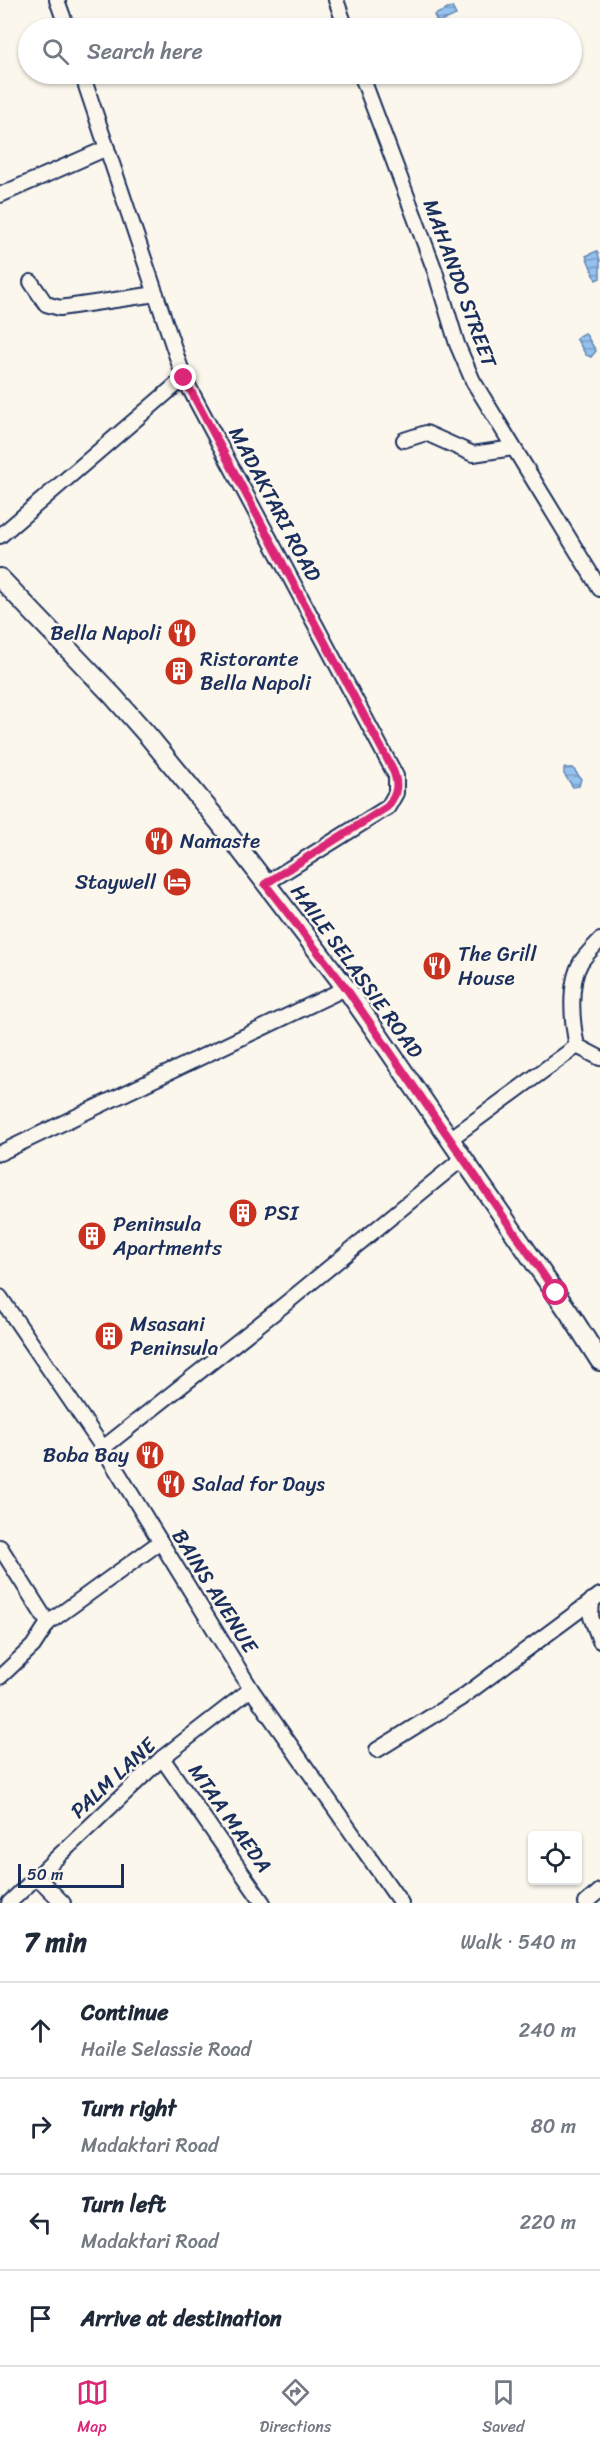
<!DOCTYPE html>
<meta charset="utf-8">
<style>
:root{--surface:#fff;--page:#f2f2f3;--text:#1f2937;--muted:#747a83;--line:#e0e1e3;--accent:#db2777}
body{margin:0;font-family:Sriracha,sans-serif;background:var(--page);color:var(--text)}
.controls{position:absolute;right:18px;bottom:18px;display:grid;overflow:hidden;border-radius:6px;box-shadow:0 2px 4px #0004}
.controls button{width:54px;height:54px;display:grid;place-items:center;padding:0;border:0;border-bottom:2px solid var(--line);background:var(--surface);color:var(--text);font:30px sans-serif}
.scale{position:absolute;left:18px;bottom:15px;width:106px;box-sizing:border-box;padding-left:6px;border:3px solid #1b2f5e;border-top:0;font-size:16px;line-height:21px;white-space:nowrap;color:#1b2f5e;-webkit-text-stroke:4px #fbf7ec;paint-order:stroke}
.stop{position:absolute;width:18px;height:18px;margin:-14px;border:4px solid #db2777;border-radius:50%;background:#fff}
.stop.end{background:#db2777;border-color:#fff;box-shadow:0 2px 6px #0008}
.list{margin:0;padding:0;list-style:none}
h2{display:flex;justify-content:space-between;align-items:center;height:78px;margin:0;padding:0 24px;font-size:26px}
h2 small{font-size:20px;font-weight:400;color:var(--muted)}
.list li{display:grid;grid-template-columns:39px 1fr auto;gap:18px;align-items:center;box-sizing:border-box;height:96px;padding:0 24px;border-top:2px solid var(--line)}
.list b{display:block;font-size:22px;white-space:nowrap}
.list p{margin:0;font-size:20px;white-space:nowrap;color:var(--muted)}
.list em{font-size:20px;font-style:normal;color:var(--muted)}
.icon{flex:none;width:33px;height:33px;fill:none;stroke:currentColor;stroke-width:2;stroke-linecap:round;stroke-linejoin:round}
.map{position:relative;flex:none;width:600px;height:1903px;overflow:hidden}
.search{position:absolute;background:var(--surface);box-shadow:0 2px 4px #0004;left:18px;right:18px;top:18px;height:66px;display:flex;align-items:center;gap:15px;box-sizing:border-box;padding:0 21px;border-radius:33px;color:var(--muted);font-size:22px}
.sheet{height:462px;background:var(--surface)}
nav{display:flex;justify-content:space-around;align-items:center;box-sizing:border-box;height:84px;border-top:2px solid var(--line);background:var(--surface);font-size:16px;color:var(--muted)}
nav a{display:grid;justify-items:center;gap:3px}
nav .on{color:var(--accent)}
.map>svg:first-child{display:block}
.water{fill:url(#water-rules);stroke:#6487b4;stroke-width:1.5}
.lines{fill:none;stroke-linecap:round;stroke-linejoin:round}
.street-casing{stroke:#1b2f5e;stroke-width:18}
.secondary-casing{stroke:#1b2f5e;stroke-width:22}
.street{stroke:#fbf7ec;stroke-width:14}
.secondary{stroke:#fbf7ec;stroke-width:18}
.route{stroke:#db2777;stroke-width:8}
.labels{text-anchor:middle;stroke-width:5;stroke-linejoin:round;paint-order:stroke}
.street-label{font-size:21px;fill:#1b2f5e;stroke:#fbf7ec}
.poi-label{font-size:21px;fill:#1b2f5e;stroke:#fbf7ec;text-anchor:start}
</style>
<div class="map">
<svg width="600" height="1903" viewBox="0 0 600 1903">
<defs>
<pattern id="water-rules" width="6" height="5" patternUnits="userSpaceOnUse" patternTransform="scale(1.5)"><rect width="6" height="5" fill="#95c1ee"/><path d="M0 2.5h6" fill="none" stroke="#799dc4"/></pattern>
</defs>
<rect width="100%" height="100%" fill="#fbf7ec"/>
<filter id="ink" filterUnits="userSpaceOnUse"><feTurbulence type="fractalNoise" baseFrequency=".0167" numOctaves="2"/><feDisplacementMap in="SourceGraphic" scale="12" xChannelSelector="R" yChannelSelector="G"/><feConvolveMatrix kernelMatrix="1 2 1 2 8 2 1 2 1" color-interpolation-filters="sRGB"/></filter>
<g filter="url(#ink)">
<g class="water">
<path d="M 452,7 L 456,15 L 438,23 L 434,15 Z"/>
<path d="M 597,251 L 600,260 L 600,278 L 596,280 L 586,256 Z"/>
<path d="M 585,333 L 596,351 L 591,357 L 586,355 L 576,338 Z"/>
<path d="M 564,768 L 573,768 L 581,779 L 579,786 L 573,787 L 564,774 Z"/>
</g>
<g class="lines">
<g class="street-casing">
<g id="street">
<path d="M 57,0 L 67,28"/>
<path d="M 336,0 L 346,28"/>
<path d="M 82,74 L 184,378 L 396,776 L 396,793 L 388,807 L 265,884"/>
<path d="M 361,74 L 435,271 L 457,344 L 473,381 L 600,589"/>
<path d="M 0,195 L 107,148"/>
<path d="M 31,282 L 46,304 L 60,308 L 156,294"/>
<path d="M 404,440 L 426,433 L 473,454 L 513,448"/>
<path d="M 0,536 L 184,378"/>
<path d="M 577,1046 C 572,1023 568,984 581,962 C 586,954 594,947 600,940"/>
<path d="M 577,1046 L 600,1058"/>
<path d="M 450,1139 L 577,1046"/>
<path d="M 0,1153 L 346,988"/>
<path d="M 0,1297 L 103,1448 L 251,1689 L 401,1903"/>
<path d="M 103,1448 L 285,1304 L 463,1158"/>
<path d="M 0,1547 L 48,1623"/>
<path d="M 592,1600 L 591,1617 L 600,1641"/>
<path d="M 0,1677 L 33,1646 L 48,1623 L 160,1542"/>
<path d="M 377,1750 L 461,1698 L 600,1595"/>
<path d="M 162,1758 L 263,1903"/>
<path d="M 38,1878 L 63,1903"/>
<path d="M 9,1903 L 162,1758 L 251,1689"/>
<path d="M 586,1903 L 600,1891"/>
</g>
</g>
<g class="secondary-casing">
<path id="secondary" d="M 0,578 L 113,696 L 150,738 L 219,822 L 346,988 L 570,1314 L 600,1361"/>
</g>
<use href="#street" class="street"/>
<use href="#secondary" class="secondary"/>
</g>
</g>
<g class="lines" filter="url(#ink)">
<path class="route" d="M 184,378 L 392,768 C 399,783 398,794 387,807 L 265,884 L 346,988 L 556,1293"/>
</g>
<defs>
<g id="restaurant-disc" transform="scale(1.5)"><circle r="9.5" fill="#c8321e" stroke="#fbf7ec"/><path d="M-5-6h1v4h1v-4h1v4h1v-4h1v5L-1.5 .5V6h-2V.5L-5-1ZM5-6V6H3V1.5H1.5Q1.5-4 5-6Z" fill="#fff"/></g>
<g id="building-disc" transform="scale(1.5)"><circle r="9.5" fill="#c8321e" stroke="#fbf7ec"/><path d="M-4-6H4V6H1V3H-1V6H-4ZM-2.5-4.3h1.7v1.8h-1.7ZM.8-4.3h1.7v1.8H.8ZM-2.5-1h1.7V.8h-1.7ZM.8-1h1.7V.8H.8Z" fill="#fff"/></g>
<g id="hotel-disc" transform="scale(1.5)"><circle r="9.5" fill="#c8321e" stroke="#fbf7ec"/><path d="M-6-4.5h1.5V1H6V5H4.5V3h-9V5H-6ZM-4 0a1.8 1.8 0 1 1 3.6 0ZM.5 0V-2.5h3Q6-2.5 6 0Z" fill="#fff"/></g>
</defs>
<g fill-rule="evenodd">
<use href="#restaurant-disc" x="182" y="633"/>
<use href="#building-disc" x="179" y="671"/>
<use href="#restaurant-disc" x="159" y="841"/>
<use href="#hotel-disc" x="177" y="882"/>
<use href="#restaurant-disc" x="437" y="966"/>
<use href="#building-disc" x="243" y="1213"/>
<use href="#building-disc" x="92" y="1236"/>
<use href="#building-disc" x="109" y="1336"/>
<use href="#restaurant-disc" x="150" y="1455"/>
<use href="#restaurant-disc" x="171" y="1484"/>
</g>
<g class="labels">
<g class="street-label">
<text transform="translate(460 283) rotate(70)" y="7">MAHANDO STREET</text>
<text transform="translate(275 504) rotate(62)" y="7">MADAKTARI ROAD</text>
<text transform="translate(357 971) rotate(54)" y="7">HAILE SELASSIE ROAD</text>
<text transform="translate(215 1591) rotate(58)" y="7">BAINS AVENUE</text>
<text transform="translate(113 1778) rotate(-43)" y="7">PALM LANE</text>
<text transform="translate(230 1818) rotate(55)" y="7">MTAA MAEDA</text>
</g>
<g class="poi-label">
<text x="161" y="640" text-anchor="end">Bella Napoli</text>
<text x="200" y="666">Ristorante<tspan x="200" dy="24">Bella Napoli</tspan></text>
<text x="180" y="848">Namaste</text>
<text x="156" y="889" text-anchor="end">Staywell</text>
<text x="458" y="961">The Grill<tspan x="458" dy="24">House</tspan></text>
<text x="264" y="1220">PSI</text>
<text x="113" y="1231">Peninsula<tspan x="113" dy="24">Apartments</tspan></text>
<text x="130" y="1331">Msasani<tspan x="130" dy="24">Peninsula</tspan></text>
<text x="129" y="1462" text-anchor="end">Boba Bay</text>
<text x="192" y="1491">Salad for Days</text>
</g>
</g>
</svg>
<div class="controls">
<button><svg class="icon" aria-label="locate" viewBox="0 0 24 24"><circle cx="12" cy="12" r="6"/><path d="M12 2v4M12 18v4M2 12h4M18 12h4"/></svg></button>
</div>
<div class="scale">50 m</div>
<div class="stop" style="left:556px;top:1293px"></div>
<div class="stop end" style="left:184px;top:378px"></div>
<div class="search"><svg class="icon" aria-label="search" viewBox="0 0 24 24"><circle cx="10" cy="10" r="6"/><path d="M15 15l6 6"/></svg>Search here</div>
</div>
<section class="sheet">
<h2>7 min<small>Walk · 540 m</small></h2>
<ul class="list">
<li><svg class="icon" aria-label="ahead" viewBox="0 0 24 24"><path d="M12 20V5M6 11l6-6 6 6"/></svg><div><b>Continue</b><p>Haile Selassie Road</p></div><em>240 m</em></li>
<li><svg class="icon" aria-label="right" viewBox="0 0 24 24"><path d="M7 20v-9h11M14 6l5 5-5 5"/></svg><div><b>Turn right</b><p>Madaktari Road</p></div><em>80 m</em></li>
<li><svg class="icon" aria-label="left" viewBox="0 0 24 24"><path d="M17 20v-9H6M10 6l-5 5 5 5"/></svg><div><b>Turn left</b><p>Madaktari Road</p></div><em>220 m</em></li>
<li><svg class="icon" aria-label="arrive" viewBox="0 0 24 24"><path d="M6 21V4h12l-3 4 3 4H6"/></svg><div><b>Arrive at destination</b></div></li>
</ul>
</section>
<nav>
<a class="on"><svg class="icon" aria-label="map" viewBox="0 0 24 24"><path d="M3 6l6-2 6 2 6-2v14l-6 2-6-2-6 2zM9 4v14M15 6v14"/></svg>Map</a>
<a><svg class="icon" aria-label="directions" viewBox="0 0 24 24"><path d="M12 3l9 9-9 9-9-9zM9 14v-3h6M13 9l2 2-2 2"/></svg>Directions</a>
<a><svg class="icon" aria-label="saved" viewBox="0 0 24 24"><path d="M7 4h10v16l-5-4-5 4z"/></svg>Saved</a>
</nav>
